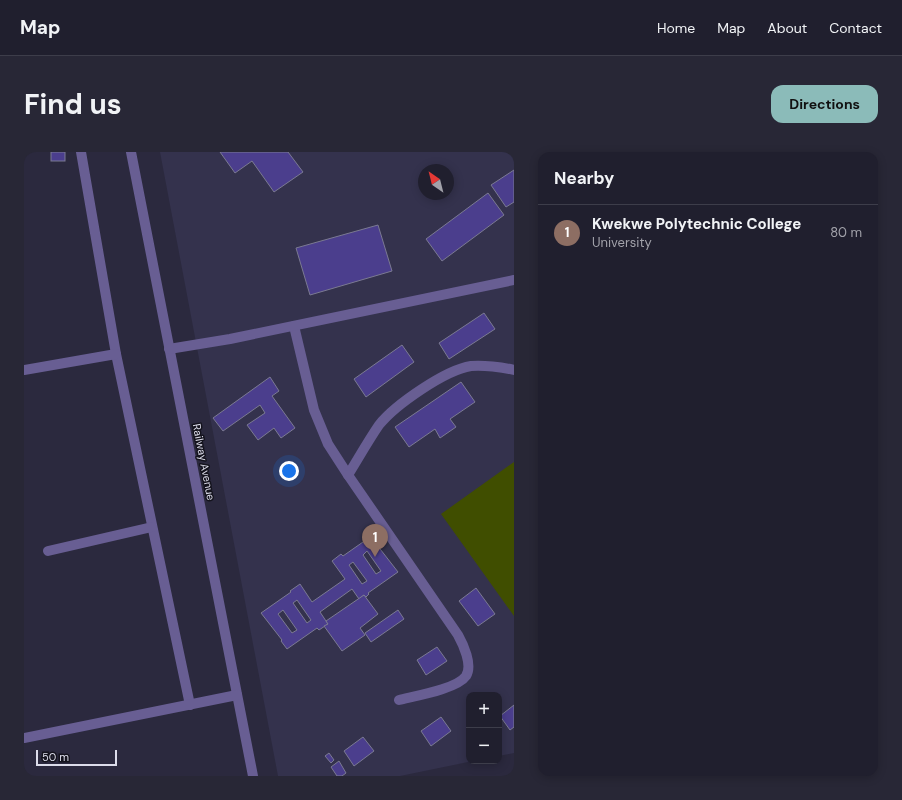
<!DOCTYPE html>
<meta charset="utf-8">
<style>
:root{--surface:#201f2e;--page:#282736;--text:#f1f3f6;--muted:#a2a2aa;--line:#3d3d4a;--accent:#8bbbb9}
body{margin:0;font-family:"DM Sans",sans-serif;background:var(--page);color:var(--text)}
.controls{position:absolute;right:12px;bottom:12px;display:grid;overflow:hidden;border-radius:8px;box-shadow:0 2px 10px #0003}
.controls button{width:36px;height:36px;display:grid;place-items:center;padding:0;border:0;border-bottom:1px solid var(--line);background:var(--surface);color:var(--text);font:20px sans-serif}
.compass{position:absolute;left:394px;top:12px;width:36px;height:36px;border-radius:50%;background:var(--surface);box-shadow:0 2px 10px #0003;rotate:325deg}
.scale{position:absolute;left:12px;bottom:10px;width:81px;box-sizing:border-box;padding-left:4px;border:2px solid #dcdcea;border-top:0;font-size:11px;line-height:14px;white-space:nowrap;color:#dcdcea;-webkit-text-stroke:3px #14131d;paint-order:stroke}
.you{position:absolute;left:265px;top:319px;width:14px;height:14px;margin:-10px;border:3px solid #fff;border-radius:50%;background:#1a73e8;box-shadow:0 0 0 6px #1a73e833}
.badge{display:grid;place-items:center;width:26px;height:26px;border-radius:50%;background:var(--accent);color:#fff;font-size:13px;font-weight:700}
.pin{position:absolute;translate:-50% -33px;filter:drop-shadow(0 1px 2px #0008)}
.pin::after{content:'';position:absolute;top:21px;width:14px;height:12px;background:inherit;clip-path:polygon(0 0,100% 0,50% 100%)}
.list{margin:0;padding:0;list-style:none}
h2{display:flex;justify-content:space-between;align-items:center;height:52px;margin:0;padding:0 16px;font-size:17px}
h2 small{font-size:13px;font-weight:400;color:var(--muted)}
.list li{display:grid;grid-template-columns:26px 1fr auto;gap:12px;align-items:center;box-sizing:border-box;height:56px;padding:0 16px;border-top:1px solid var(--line)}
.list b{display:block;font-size:15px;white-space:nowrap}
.list p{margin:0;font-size:13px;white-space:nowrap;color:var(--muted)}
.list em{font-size:13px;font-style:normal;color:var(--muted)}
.map{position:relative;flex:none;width:490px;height:624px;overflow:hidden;border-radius:12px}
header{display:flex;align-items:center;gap:24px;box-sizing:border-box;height:56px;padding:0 20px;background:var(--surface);border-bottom:1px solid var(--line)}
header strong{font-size:19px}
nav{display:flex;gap:22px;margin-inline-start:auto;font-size:14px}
.intro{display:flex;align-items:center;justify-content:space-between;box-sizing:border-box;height:96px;padding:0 24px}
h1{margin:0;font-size:28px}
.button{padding:10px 18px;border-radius:12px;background:var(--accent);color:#111;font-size:14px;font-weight:700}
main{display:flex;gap:24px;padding:0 24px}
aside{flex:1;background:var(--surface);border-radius:12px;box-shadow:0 2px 10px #0003}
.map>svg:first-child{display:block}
.built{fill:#34324d;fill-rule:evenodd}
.green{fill:#404e00}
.building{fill:#4b3e8d;stroke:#7b7a92;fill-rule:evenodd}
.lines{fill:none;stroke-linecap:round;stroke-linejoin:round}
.minor{stroke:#685e93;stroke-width:10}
.labels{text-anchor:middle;stroke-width:3;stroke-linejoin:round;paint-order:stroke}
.street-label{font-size:11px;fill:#dcdcea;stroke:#14131d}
</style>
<header>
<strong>Map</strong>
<nav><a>Home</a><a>Map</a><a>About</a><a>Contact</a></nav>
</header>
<div class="intro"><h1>Find us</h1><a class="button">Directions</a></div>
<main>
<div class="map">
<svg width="490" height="624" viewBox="0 0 490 624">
<rect width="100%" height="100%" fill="#2b293e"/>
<path class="built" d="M 136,0 L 490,0 L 490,601 L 475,604 L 475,543 L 445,543 L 445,609 L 449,609 L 376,624 L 254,624 ZM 400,18 L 424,18 L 424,42 L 400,42 Z"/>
<path class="green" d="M 490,310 L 490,464 L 417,362 Z"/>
<g class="building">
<rect x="27" y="0" width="14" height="9"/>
<path d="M 196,0 L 264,0 L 279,20 L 250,40 L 228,9 L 211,21 Z"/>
<path d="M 490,18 L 490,50 L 482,55 L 467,33 Z"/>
<path d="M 464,41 L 480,63 L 418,109 L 402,87 Z"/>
<path d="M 354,73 L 368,119 L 286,143 L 272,96 Z"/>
<path d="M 460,161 L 471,177 L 425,207 L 415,191 Z"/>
<path d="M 378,193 L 390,210 L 342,245 L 330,227 Z"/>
<path d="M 246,225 L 255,239 L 248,244 L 271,276 L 257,286 L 250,276 L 234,288 L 223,273 L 241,261 L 236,253 L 199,279 L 189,266 Z"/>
<path d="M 437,230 L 451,250 L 426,267 L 432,275 L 416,286 L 411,277 L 385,295 L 371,275 Z"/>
<path d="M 349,383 L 355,392 L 353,393 L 374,420 L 344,441 L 345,442 L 342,445 L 340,443 L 335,447 L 328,437 L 296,460 L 304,472 L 295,478 L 293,476 L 263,497 L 257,489 L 258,488 L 237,461 L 267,440 L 266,439 L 276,432 L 288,450 L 321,427 L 308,409 L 317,402 L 319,404 ZM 343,399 L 357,419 L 352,422 L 339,403 ZM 329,410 L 343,429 L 338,432 L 325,413 ZM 273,448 L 287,468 L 283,471 L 269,451 ZM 259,458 L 273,478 L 268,481 L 254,462 Z"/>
<path d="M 452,436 L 471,462 L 454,474 L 435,449 Z"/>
<path d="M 340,443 L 354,462 L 336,476 L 341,483 L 318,499 L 300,474 L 304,472 L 302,469 Z"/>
<path d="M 374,458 L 380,467 L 347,490 L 341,481 Z"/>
<path d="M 413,495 L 423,509 L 402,523 L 393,508 Z"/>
<path d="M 490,553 L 490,575 L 486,578 L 476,564 Z"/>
<path d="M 417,565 L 427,579 L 407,594 L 397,579 Z"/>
<path d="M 339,585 L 350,599 L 330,614 L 320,599 Z"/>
<path d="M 305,601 L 310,608 L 307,611 L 301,604 Z"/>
<path d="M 315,609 L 322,621 L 318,624 L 313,624 L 307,615 Z"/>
</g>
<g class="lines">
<g class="minor">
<path d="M 57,0 L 92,202 L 166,553"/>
<path d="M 107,0 L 229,624"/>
<path d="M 270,174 L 290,258 L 304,292 L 324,323 C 334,307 344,289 355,273 C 371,253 421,218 447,214 C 459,213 478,215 490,218"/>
<path d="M 145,197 L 206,187 L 490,128"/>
<path d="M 0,218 L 92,202"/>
<path d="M 324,323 L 434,483 C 439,492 449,513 442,524 C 433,537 391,544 375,548"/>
<path d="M 24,399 L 128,375"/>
<path d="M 0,586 L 213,543"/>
</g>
</g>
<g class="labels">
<g class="street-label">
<text transform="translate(180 310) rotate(79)" y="4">Railway Avenue</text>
</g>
</g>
</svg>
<div class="controls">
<button>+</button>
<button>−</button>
</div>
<svg class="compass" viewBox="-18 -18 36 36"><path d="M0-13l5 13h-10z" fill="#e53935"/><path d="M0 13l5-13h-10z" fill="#a2a2aa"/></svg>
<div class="scale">50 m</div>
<div class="you"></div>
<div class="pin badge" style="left:351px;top:405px;background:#8d6e63">1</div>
</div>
<aside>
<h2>Nearby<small></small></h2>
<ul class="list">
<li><span class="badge" style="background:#8d6e63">1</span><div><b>Kwekwe Polytechnic College</b><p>University</p></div><em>80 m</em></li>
</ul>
</aside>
</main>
